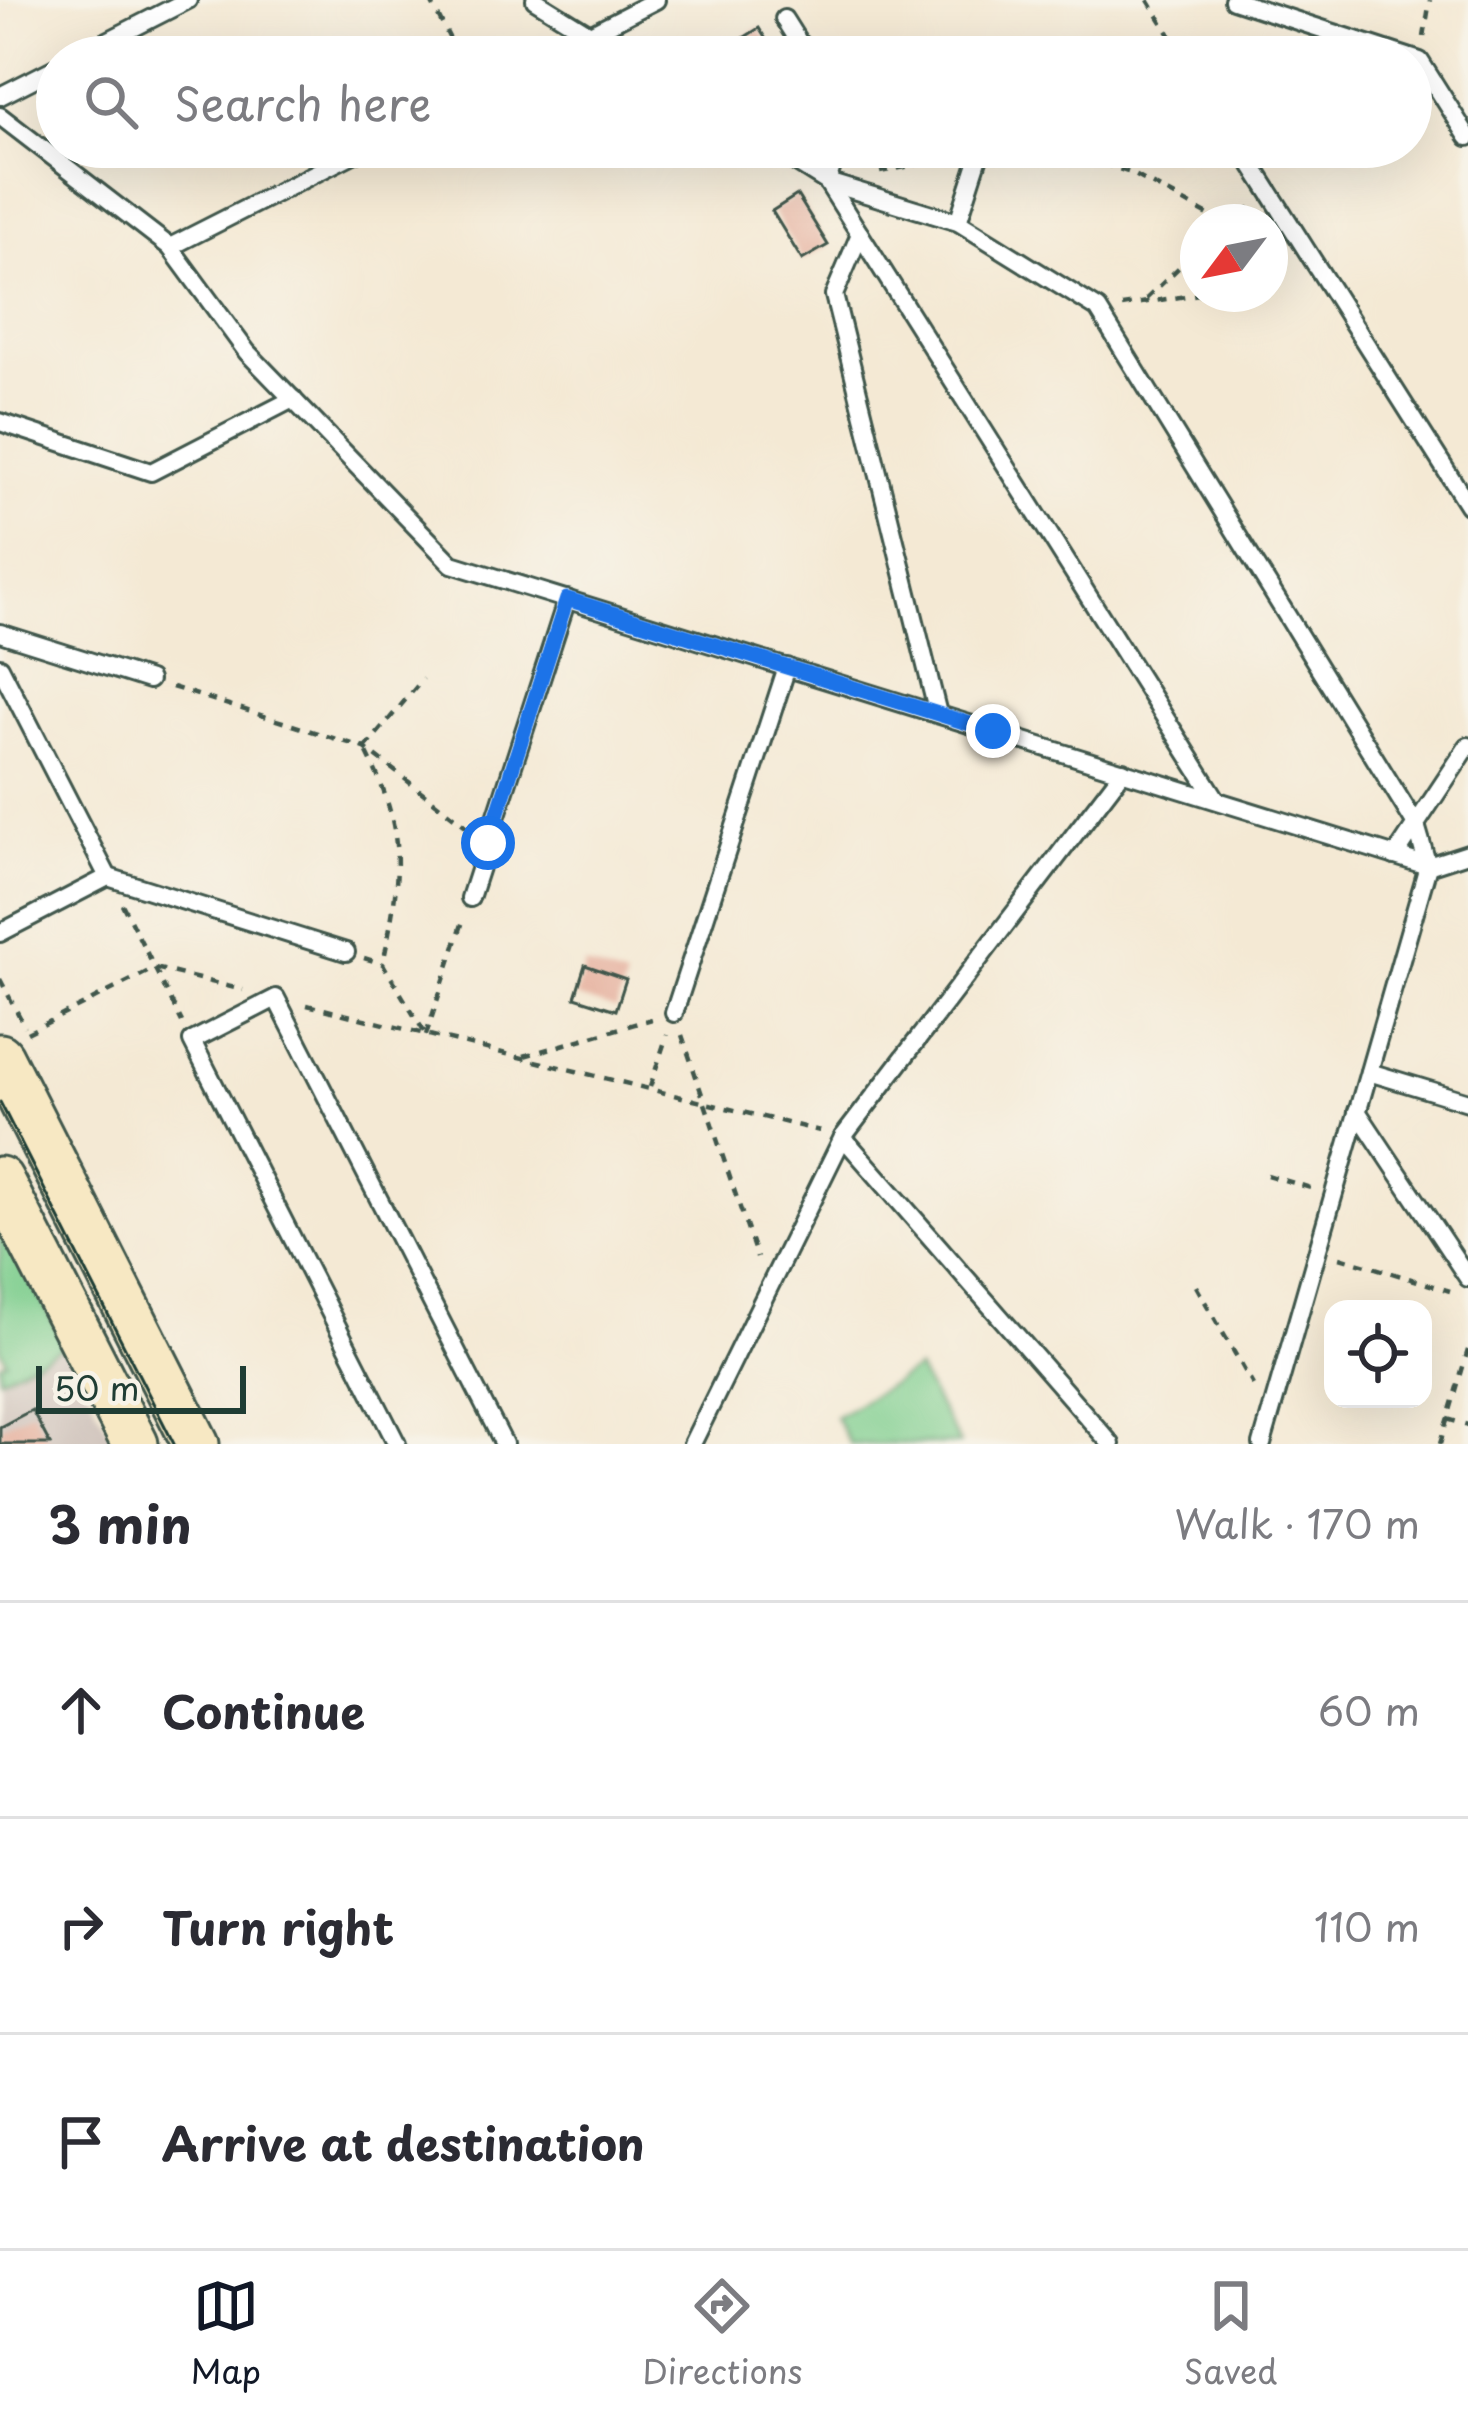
<!DOCTYPE html>
<meta charset="utf-8">
<style>
:root{--surface:#fff;--page:#f2f2f3;--text:#2b2b33;--muted:#7c7c81;--line:#e1e1e2;--accent:#111827}
body{margin:0;font-family:"Playpen Sans",sans-serif;background:var(--page);color:var(--text)}
.controls{position:absolute;right:36px;bottom:36px;display:grid;overflow:hidden;border-radius:24px;box-shadow:0 12px 48px #0002}
.controls button{width:108px;height:108px;display:grid;place-items:center;padding:0;border:0;border-bottom:3px solid var(--line);background:var(--surface);color:var(--text);font:60px sans-serif}
.compass{position:absolute;left:1180px;top:204px;width:108px;height:108px;border-radius:50%;background:var(--surface);box-shadow:0 12px 48px #0002;rotate:238deg}
.scale{position:absolute;left:36px;bottom:30px;width:210px;box-sizing:border-box;padding-left:12px;border:6px solid #1f3d34;border-top:0;font-size:33px;line-height:42px;white-space:nowrap;color:#1f3d34;-webkit-text-stroke:9px #f7f3e8;paint-order:stroke}
.stop{position:absolute;width:36px;height:36px;margin:-27px;border:9px solid #1a73e8;border-radius:50%;background:#fff}
.stop.end{background:#1a73e8;border-color:#fff;box-shadow:0 3px 12px #0008}
.list{margin:0;padding:0;list-style:none}
h2{display:flex;justify-content:space-between;align-items:center;height:156px;margin:0;padding:0 48px;font-size:51px}
h2 small{font-size:39px;font-weight:400;color:var(--muted)}
.list li{display:grid;grid-template-columns:78px 1fr auto;gap:36px;align-items:center;box-sizing:border-box;height:216px;padding:0 48px;border-top:3px solid var(--line)}
.list b{display:block;font-size:45px;white-space:nowrap}
.list em{font-size:39px;font-style:normal;color:var(--muted)}
.icon{flex:none;width:66px;height:66px;fill:none;stroke:currentColor;stroke-width:2;stroke-linecap:round;stroke-linejoin:round}
.map{position:relative;flex:none;width:1468px;height:1444px;overflow:hidden}
.search{position:absolute;background:var(--surface);box-shadow:0 12px 48px #0002;left:36px;right:36px;top:36px;height:132px;display:flex;align-items:center;gap:30px;box-sizing:border-box;padding:0 42px;border-radius:66px;color:var(--muted);font-size:45px}
.sheet{height:804px;background:var(--surface)}
nav{display:flex;justify-content:space-around;align-items:center;box-sizing:border-box;height:168px;border-top:3px solid var(--line);background:var(--surface);font-size:33px;color:var(--muted)}
nav a{display:grid;justify-items:center;gap:6px}
nav .on{color:var(--accent)}
.map>svg:first-child{display:block}
.industrial{fill:#cec1ba}
.green{fill:#7ece8e;stroke:#4e8661;stroke-width:3}
.building{fill:#e5ae9b}
.lines{fill:none;stroke-linecap:round;stroke-linejoin:round}
.lane-casing{stroke:#3f574c;stroke-width:22}
.secondary-casing{stroke:#3f574c;stroke-width:51}
.path{stroke:#3f574c;stroke-width:4.5;stroke-dasharray:9 9;stroke-linecap:butt}
.lane{stroke:#fff;stroke-width:16}
.secondary{stroke:#f7e8c3;stroke-width:45}
.tram{stroke:#1f3d34;stroke-width:3}
.route{stroke:#1a73e8;stroke-width:15}
</style>
<div class="map">
<svg width="1468" height="1444" viewBox="0 0 1468 1444">
<rect width="100%" height="100%" fill="#f7f3e8"/>
<filter id="ink" filterUnits="userSpaceOnUse"><feTurbulence type="fractalNoise" baseFrequency=".00833" numOctaves="2"/><feDisplacementMap in="SourceGraphic" scale="24" xChannelSelector="R" yChannelSelector="G"/><feConvolveMatrix kernelMatrix="1 2 1 2 8 2 1 2 1" color-interpolation-filters="sRGB"/></filter>
<filter id="wash" filterUnits="userSpaceOnUse"><feTurbulence type="fractalNoise" baseFrequency=".004" numOctaves="4" result="noise"/><feDisplacementMap in="SourceGraphic" scale="48" xChannelSelector="R" yChannelSelector="G"/><feGaussianBlur stdDeviation="2.7" result="paint"/><feColorMatrix in="noise" values="0 0 0 0 0 0 0 0 0 0 0 0 0 0 0 0 0 1.4 0 .05"/><feComposite in="paint" operator="in"/></filter>
<g filter="url(#wash)">
<rect width="100%" height="100%" fill="#f4e9d4"/>
<path class="industrial" d="M 65,1345 L 115,1444 L 0,1444 L 0,1378 Z"/>
<g class="green">
<path d="M 0,1219 L 65,1345 L 0,1378 L 0,1363 L 6,1360 L 0,1348 Z"/>
<path d="M 917,1369 L 960,1444 L 850,1444 L 835,1417 Z"/>
</g>
<g id="blocks">
<g class="building">
<path d="M 759,28 L 777,57 L 743,57 L 734,44 Z"/>
<path d="M 797,195 L 828,245 L 802,260 L 772,211 Z"/>
<path d="M 585,965 L 626,979 L 616,1010 L 575,997 Z"/>
<path d="M 32,1410 L 50,1444 L 0,1444 L 0,1427 Z"/>
</g>
</g>
</g>
<g filter="url(#ink)">
<use href="#blocks" fill-opacity="0" stroke="#3f574c" stroke-width="3"/>
<g class="lines">
<g class="lane-casing">
<g id="lane">
<path d="M 535,0 L 627,57"/>
<path d="M 1233,0 L 1408,57"/>
<path d="M 784,19 L 808,57"/>
<path d="M 590,34 L 656,0"/>
<path d="M 76,57 L 188,0"/>
<path d="M 1411,58 L 1420,61 L 1468,137"/>
<path d="M 0,96 L 57,67"/>
<path d="M 0,116 L 170,247 L 247,352 L 452,564 L 1428,866 L 1468,853"/>
<path d="M 771,147 L 827,182 L 958,222 L 1098,309 L 1416,825 L 1428,866 L 1262,1444"/>
<path d="M 838,147 L 827,182 L 1217,800"/>
<path d="M 1241,147 L 1468,505"/>
<path d="M 958,222 L 982,147"/>
<path d="M 860,234 L 834,295 L 938,714"/>
<path d="M 170,247 L 367,147"/>
<path d="M 0,422 L 151,472 L 293,399"/>
<path d="M 0,633 L 149,680"/>
<path d="M 0,667 L 108,877"/>
<path d="M 1395,856 L 1468,746"/>
<path d="M 470,898 L 567,599"/>
<path d="M 0,933 L 108,877 L 346,952"/>
<path d="M 674,1013 L 787,667"/>
<path d="M 1369,1072 L 1468,1102"/>
<path d="M 1357,1111 L 1468,1278"/>
<path d="M 843,1137 L 1111,1444"/>
<path d="M 397,1444 L 192,1041 L 276,998 L 504,1444"/>
<path d="M 692,1444 L 843,1137 L 1123,771"/>
</g>
</g>
<g class="secondary-casing">
<g id="secondary">
<path d="M 0,1057 L 196,1444"/>
<path d="M 0,1180 L 135,1444"/>
</g>
</g>
<g class="path">
<path d="M 430,0 L 459,57"/>
<path d="M 1148,0 L 1184,57"/>
<path d="M 1424,37 L 1430,0"/>
<path d="M 544,57 L 569,45"/>
<path d="M 1051,147 L 1131,173 L 1221,222"/>
<path d="M 880,172 L 957,157"/>
<path d="M 1227,222 L 1251,207"/>
<path d="M 1270,272 L 1285,262"/>
<path d="M 1146,299 L 1198,249"/>
<path d="M 1122,306 L 1199,294"/>
<path d="M 172,687 L 365,748 L 471,830"/>
<path d="M 365,748 L 423,679"/>
<path d="M 367,753 C 408,835 400,878 383,964"/>
<path d="M 122,904 L 182,1022"/>
<path d="M 364,958 L 383,964 L 426,1035"/>
<path d="M 0,979 L 25,1027"/>
<path d="M 307,1005 L 820,1131"/>
<path d="M 27,1033 L 155,968 L 243,990"/>
<path d="M 426,1035 L 463,921"/>
<path d="M 682,1035 L 757,1258"/>
<path d="M 524,1056 L 652,1019"/>
<path d="M 650,1087 L 667,1035"/>
<path d="M 1267,1175 L 1314,1189"/>
<path d="M 1340,1257 L 1450,1291"/>
<path d="M 1196,1286 L 1253,1385"/>
<path d="M 1447,1419 L 1468,1425"/>
<path d="M 1440,1444 L 1468,1350"/>
</g>
<use href="#lane" class="lane"/>
<use href="#secondary" class="secondary"/>
<path class="tram" d="M 0,1102 L 174,1444"/>
</g>
</g>
<g class="lines" filter="url(#ink)">
<path class="route" d="M 488,843 L 567,599 L 993,731"/>
</g>
</svg>
<div class="controls">
<button><svg class="icon" aria-label="locate" viewBox="0 0 24 24"><circle cx="12" cy="12" r="6"/><path d="M12 2v4M12 18v4M2 12h4M18 12h4"/></svg></button>
</div>
<svg class="compass" viewBox="-18 -18 36 36"><path d="M0-13l5 13h-10z" fill="#e53935"/><path d="M0 13l5-13h-10z" fill="#7c7c81"/></svg>
<div class="scale">50 m</div>
<div class="stop" style="left:488px;top:843px"></div>
<div class="stop end" style="left:993px;top:731px"></div>
<div class="search"><svg class="icon" aria-label="search" viewBox="0 0 24 24"><circle cx="10" cy="10" r="6"/><path d="M15 15l6 6"/></svg>Search here</div>
</div>
<section class="sheet">
<h2>3 min<small>Walk · 170 m</small></h2>
<ul class="list">
<li><svg class="icon" aria-label="ahead" viewBox="0 0 24 24"><path d="M12 20V5M6 11l6-6 6 6"/></svg><div><b>Continue</b></div><em>60 m</em></li>
<li><svg class="icon" aria-label="right" viewBox="0 0 24 24"><path d="M7 20v-9h11M14 6l5 5-5 5"/></svg><div><b>Turn right</b></div><em>110 m</em></li>
<li><svg class="icon" aria-label="arrive" viewBox="0 0 24 24"><path d="M6 21V4h12l-3 4 3 4H6"/></svg><div><b>Arrive at destination</b></div></li>
</ul>
</section>
<nav>
<a class="on"><svg class="icon" aria-label="map" viewBox="0 0 24 24"><path d="M3 6l6-2 6 2 6-2v14l-6 2-6-2-6 2zM9 4v14M15 6v14"/></svg>Map</a>
<a><svg class="icon" aria-label="directions" viewBox="0 0 24 24"><path d="M12 3l9 9-9 9-9-9zM9 14v-3h6M13 9l2 2-2 2"/></svg>Directions</a>
<a><svg class="icon" aria-label="saved" viewBox="0 0 24 24"><path d="M7 4h10v16l-5-4-5 4z"/></svg>Saved</a>
</nav>
